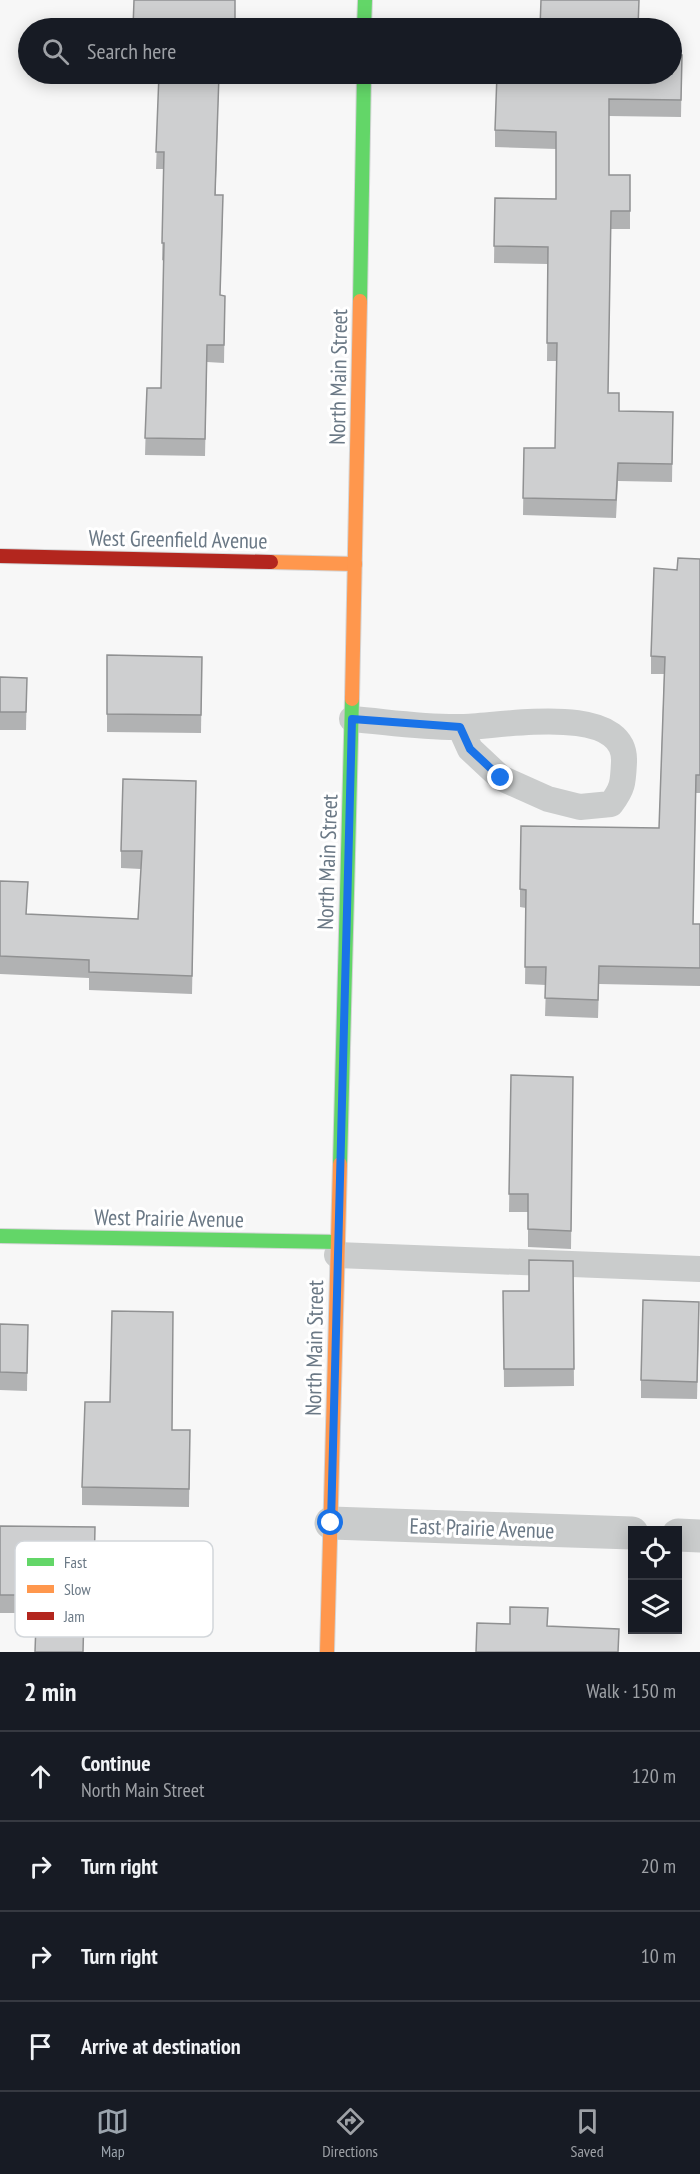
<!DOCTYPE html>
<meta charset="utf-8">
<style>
:root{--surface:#171b24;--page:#242831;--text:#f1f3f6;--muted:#9ea1a6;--line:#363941;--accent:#9ba4ad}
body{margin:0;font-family:"PT Sans Narrow",sans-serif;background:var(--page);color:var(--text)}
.controls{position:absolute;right:18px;bottom:18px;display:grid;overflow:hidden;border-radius:0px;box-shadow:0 3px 15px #0003}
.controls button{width:54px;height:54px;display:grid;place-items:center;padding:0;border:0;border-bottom:2px solid var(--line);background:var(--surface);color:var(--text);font:30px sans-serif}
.stop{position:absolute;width:18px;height:18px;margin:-14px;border:4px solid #1a73e8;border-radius:50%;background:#fff}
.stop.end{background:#1a73e8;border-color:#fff;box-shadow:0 2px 6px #0008}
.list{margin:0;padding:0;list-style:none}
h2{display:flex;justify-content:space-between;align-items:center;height:78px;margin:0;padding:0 24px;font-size:26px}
h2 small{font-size:20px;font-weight:400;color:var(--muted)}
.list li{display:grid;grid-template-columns:39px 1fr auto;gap:18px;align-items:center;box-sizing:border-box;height:90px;padding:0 24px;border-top:2px solid var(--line)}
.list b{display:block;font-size:22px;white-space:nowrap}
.list p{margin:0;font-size:20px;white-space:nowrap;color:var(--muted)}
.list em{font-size:20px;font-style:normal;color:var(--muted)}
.icon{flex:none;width:33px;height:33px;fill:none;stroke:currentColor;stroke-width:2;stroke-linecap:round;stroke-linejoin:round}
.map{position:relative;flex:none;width:700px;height:1652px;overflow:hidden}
.search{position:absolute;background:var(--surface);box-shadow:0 3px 15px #0003;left:18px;right:18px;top:18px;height:66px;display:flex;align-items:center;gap:15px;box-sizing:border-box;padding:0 21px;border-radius:33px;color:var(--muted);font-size:22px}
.sheet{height:438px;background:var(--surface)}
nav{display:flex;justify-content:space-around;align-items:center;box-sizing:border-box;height:84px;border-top:2px solid var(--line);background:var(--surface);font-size:16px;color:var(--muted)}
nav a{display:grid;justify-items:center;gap:3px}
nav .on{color:var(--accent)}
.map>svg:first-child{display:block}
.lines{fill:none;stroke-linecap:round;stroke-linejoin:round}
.fast-casing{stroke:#d4d5d6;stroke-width:16}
.slow-casing{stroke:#d4d5d6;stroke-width:16}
.jam-casing{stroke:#d4d5d6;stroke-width:16}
.lane{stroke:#cacccc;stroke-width:26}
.street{stroke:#cacccc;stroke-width:33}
.fast{stroke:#63d668;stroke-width:14}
.slow{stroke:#ff974d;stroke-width:14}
.jam{stroke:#b3261e;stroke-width:14}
.wall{fill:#b1b2b3}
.shaded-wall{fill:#909192}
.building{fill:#cecfd0;stroke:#909192;stroke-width:1.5}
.route{stroke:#1a73e8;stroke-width:8}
.labels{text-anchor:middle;stroke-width:6;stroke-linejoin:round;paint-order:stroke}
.street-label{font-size:22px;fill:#6a7885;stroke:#fff}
.key{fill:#fff;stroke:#d2d6da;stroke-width:1.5}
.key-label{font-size:16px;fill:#6a7885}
</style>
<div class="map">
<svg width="700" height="1652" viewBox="0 0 700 1652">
<rect width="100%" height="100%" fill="#f7f7f7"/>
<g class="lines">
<g class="fast-casing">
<g id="fast">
<path d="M 364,28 L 365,0"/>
<path d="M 360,301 L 364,74"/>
<path d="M 340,1164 L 352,699"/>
<path d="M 0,1236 L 338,1242"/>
</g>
</g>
<g class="slow-casing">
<g id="slow">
<path d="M 271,562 L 355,564"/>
<path d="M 352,699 L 360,301"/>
<path d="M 327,1652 L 340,1164"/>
</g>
</g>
<g class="jam-casing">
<path id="jam" d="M 0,556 L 271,562"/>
</g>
<g class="lane">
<path d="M 352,719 C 388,722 425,728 462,727 C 498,727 627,701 624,762 C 623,783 623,788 611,804 L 580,807 L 548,799 L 501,778 L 470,749 L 460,727"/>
<path d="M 337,1255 L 700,1269"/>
</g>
<g class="street">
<path d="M 331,1523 L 632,1533"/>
<path d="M 678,1535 L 700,1536"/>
</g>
<use href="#fast" class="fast"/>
<use href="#slow" class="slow"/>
<use href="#jam" class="jam"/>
</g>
<g class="wall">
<path d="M 682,55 L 681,117 L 609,116 L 609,175 L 630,193 L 630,229 L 611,229 L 608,393 L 619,411 L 673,412 L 672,482 L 618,481 L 616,518 L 523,515 L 524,448 L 555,448 L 557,361 L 547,361 L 548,264 L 494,263 L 495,198 L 556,199 L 556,149 L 495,147 L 495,130 Z"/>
<path d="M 133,74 L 234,74 L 234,75 L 219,75 L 215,195 L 223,213 L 220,295 L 225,296 L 224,363 L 207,362 L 205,456 L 145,455 L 147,388 L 161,388 L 164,261 L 162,260 L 164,169 L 156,169 L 159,80 L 133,80 Z"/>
<path d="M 700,559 L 700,793 L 696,793 L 693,924 L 700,924 L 700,986 L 599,984 L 598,1018 L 545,1016 L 546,985 L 525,984 L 526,908 L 520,907 L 520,889 L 659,828 L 664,674 L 651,674 L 651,656 Z"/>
<path d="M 107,655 L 202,657 L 201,733 L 107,732 Z"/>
<path d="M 0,677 L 27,678 L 26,730 L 0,730 Z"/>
<path d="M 196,781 L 192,994 L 89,990 L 89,978 L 0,974 L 0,881 L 27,914 L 138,919 L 141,869 L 121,868 L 121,851 Z"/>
<path d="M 511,1075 L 573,1077 L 571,1249 L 528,1247 L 528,1212 L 509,1212 Z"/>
<path d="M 573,1261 L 574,1386 L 504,1387 L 503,1291 L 529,1291 Z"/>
<path d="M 699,1319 L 697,1399 L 641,1398 L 641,1380 Z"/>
<path d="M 0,1324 L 28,1325 L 27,1391 L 0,1390 Z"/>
<path d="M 172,1430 L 190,1430 L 189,1507 L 82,1505 L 82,1487 Z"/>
<path d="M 0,1526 L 95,1545 L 94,1591 L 85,1591 L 36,1613 L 0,1613 Z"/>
</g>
<path class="shaded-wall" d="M 219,74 L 215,213 L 215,195 Z"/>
<g class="building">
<path d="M 134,0 L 235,0 L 235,28 L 133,28 Z"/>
<path d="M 541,0 L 639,0 L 638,28 L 540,28 Z"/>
<path d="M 672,55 L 682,55 L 681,100 L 609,99 L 609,175 L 630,175 L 630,211 L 611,211 L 608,393 L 619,393 L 619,411 L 673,412 L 672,464 L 618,463 L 616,500 L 523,498 L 524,448 L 555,448 L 557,343 L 547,343 L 548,247 L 494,246 L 495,198 L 556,199 L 556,132 L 495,130 L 497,74 L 672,74 Z"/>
<path d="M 159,74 L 219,74 L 215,195 L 223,195 L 220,295 L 225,296 L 224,345 L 207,345 L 205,439 L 145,438 L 147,388 L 161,388 L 164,243 L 162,243 L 164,152 L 156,152 Z"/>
<path d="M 678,558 L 700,559 L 700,775 L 696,775 L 693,924 L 700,924 L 700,968 L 599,966 L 598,1000 L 545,998 L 546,967 L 525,967 L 526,890 L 520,889 L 521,826 L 659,828 L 665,657 L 651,656 L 654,568 L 677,570 Z"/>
<path d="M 107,655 L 202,657 L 201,715 L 107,714 Z"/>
<path d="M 0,677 L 27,678 L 26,712 L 0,712 Z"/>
<path d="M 123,779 L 196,781 L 192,976 L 89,972 L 89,960 L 0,956 L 0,881 L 28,882 L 26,914 L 138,919 L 142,851 L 121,851 Z"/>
<path d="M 511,1075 L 573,1077 L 571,1231 L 528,1229 L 528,1194 L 509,1194 Z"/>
<path d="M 529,1260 L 573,1261 L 574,1369 L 504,1369 L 503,1291 L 529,1291 Z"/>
<path d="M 643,1300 L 699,1302 L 697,1382 L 641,1380 Z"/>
<path d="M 112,1311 L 173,1312 L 172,1430 L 190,1430 L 189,1489 L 82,1487 L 85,1402 L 110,1402 Z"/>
<path d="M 0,1324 L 28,1325 L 27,1373 L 0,1372 Z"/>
<path d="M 0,1526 L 95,1527 L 94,1573 L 85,1573 L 83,1652 L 35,1652 L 37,1595 L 0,1595 Z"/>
<path d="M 510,1607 L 548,1608 L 547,1626 L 619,1629 L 618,1652 L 476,1652 L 477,1623 L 510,1624 Z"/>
</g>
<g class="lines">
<path class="route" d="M 331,1523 L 352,719 L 460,727 L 470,749 L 501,778"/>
</g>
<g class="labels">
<g class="street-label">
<text transform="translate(338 377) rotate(-89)" y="8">North Main Street</text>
<text transform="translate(178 539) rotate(1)" y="8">West Greenfield Avenue</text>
<text transform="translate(327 862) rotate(-88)" y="8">North Main Street</text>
<text transform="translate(169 1218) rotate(1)" y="8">West Prairie Avenue</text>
<text transform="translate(314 1348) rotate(-89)" y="8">North Main Street</text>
<text transform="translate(482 1528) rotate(2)" y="8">East Prairie Avenue</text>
</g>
</g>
<rect x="15" y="1541" width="198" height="96" rx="9" class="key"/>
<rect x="27" y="1558" width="27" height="8" fill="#63d668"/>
<rect x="27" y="1585" width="27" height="8" fill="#ff974d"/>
<rect x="27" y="1612" width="27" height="8" fill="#b3261e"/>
<g class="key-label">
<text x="64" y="1568">Fast</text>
<text x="64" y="1595">Slow</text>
<text x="64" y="1622">Jam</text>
</g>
</svg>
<div class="controls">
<button><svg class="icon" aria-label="locate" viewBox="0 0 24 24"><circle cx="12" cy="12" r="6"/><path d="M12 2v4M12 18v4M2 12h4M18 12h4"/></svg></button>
<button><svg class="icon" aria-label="layers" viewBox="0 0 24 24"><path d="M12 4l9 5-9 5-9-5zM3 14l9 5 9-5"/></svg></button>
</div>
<div class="stop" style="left:331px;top:1523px"></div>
<div class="stop end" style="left:501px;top:778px"></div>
<div class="search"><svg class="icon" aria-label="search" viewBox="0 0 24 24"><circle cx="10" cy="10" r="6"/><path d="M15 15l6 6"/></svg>Search here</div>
</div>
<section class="sheet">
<h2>2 min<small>Walk · 150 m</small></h2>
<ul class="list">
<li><svg class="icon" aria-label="ahead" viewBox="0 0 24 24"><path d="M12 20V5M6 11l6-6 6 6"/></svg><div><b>Continue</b><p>North Main Street</p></div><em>120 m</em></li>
<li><svg class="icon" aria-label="right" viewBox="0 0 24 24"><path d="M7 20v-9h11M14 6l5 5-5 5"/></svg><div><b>Turn right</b></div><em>20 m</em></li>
<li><svg class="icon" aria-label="right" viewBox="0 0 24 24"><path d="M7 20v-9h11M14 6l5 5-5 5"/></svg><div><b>Turn right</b></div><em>10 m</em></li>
<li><svg class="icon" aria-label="arrive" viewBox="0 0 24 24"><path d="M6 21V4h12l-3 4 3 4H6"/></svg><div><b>Arrive at destination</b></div></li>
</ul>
</section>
<nav>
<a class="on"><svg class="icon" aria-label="map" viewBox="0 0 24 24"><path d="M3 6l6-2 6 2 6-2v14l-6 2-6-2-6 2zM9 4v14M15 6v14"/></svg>Map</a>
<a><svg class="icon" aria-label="directions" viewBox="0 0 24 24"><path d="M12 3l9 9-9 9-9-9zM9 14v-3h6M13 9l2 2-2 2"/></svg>Directions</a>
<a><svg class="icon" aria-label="saved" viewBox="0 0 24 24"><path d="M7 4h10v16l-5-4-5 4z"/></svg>Saved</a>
</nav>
